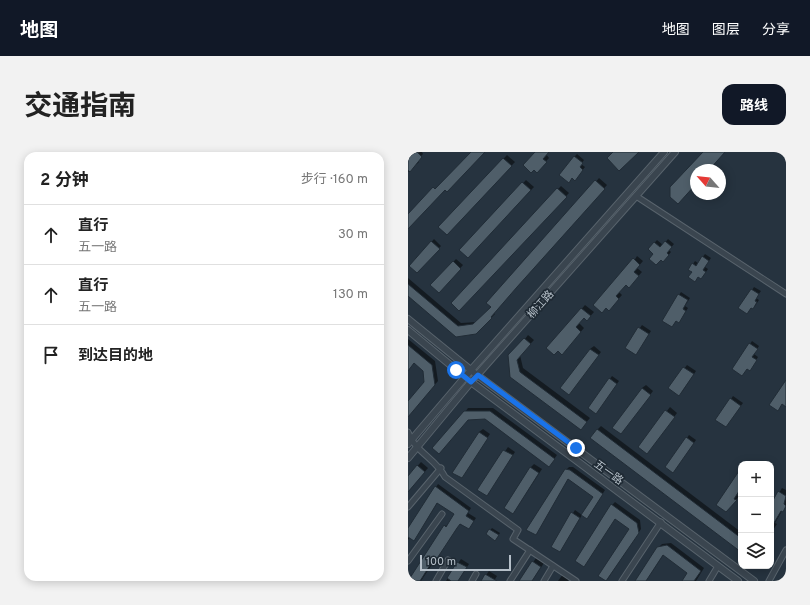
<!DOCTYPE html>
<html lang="zh">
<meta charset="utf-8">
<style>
:root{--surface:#fff;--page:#f2f2f2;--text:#222;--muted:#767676;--line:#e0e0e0;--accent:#111827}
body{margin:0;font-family:Overpass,"Noto Sans SC",sans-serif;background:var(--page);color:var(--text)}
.controls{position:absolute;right:12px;bottom:12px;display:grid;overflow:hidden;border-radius:8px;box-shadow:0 2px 10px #0003}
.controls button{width:36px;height:36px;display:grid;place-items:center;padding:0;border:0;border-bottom:1px solid var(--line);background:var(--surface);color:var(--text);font:20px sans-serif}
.compass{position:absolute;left:282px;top:12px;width:36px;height:36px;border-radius:50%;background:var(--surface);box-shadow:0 2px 10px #0003;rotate:297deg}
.scale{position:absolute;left:12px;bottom:10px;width:91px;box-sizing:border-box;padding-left:4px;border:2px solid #b6c0c9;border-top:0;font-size:11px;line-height:14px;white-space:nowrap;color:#b6c0c9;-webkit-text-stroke:3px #1f2a34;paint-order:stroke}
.stop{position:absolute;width:12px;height:12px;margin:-9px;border:3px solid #1a73e8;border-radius:50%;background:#fff}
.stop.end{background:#1a73e8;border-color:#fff;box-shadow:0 1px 4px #0008}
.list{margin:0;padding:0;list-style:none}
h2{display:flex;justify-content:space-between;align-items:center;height:52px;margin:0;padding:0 16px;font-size:17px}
h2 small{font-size:13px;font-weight:400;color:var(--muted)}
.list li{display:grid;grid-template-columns:26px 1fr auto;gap:12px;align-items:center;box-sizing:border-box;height:60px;padding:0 16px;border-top:1px solid var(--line)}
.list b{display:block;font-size:15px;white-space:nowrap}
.list p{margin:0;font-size:13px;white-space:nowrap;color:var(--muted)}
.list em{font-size:13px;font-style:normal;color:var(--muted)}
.icon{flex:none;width:22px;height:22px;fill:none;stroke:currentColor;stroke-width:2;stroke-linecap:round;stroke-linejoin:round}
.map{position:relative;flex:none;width:378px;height:429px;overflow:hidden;border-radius:12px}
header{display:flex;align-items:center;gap:24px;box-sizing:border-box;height:56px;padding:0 20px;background:var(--accent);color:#fff}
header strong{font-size:19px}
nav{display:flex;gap:22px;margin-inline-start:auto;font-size:14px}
.intro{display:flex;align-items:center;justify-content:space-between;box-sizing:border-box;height:96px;padding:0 24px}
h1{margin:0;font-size:28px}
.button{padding:10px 18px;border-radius:12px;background:var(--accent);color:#fff;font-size:14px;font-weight:700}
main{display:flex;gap:24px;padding:0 24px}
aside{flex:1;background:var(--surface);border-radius:12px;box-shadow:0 2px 10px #0003}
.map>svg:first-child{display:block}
.shadow{fill:#0007}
.building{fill:#4f5e69;stroke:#212c36}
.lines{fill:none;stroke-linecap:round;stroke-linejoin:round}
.minor-casing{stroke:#58636c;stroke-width:7}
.tertiary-casing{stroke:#58636c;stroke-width:8}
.minor{stroke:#3a454f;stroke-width:5}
.tertiary{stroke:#3a454f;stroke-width:6}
.route{stroke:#1a73e8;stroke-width:5}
.labels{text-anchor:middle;stroke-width:3.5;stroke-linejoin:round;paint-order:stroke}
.street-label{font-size:11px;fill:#b6c0c9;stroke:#1f2a34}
</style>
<header>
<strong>地图</strong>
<nav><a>地图</a><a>图层</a><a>分享</a></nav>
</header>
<div class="intro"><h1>交通指南</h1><a class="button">路线</a></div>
<main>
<aside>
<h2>2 分钟<small>步行 · 160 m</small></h2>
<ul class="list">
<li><svg class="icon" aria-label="ahead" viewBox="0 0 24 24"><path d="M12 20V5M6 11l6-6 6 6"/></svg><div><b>直行</b><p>五一路</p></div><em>30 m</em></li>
<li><svg class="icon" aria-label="ahead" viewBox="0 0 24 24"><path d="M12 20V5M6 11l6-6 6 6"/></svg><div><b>直行</b><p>五一路</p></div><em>130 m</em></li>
<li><svg class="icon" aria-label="arrive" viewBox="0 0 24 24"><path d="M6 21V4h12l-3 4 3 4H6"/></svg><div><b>到达目的地</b></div></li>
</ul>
</aside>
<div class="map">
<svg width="378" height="429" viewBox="0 0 378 429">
<rect width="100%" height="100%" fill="#26333f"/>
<g class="shadow">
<path d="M 0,0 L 2,2 L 3,0 L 14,0 L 15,2 L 9,8 L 11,10 L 0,20 Z"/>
<path d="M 128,0 L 140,0 L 138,2 L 141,6 L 129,19 Z"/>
<path d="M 169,2 L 176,8 L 173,12 L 177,15 L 169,25 L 166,5 Z"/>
<path d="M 99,3 L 107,10 L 38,82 L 31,75 Z"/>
<path d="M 191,26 L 199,33 L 112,131 L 86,161 L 87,162 L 67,182 L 48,184 L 0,143 L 0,126 L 53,171 L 69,170 L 84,155 Z"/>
<path d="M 118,28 L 126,35 L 59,105 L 52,98 Z"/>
<path d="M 153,34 L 161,41 L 51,158 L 44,151 Z"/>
<path d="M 26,87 L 33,94 L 9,120 L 2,114 Z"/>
<path d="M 260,87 L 266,92 L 261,98 L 263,100 L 258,106 L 241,97 L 249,88 L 255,93 Z"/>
<path d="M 297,102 L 303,106 L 297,115 L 300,117 L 296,123 L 285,120 L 285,112 L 287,109 L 290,111 Z"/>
<path d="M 229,104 L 235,109 L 229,116 L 234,120 L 224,131 L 218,132 L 211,140 L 214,143 L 204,154 L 198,155 Z"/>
<path d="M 48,107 L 55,113 L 31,140 L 24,133 Z"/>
<path d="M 346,135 L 353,139 L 348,146 L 351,148 L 347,154 L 345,156 L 332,156 Z"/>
<path d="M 273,140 L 282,146 L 277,154 L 280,156 L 273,167 L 271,169 L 269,168 L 264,174 L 271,143 Z"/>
<path d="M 177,153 L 186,160 L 179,168 L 176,165 L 171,171 L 176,176 L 157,198 L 140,196 Z"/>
<path d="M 234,173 L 243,179 L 228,202 L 218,196 Z"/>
<path d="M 120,183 L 126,188 L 112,203 L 115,216 L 182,266 L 176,273 L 103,224 L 117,187 Z"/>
<path d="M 0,187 L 27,209 L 30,229 L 0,264 L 0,251 L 17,230 L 16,218 L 7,210 L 0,218 Z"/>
<path d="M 344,189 L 351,194 L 346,202 L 350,205 L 344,215 L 342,192 Z"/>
<path d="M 186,194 L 193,200 L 161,242 L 182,197 Z"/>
<path d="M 279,213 L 288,219 L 274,240 L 262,236 Z"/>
<path d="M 204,224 L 211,229 L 190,258 L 181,256 Z"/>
<path d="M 238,233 L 245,239 L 213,281 L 234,236 Z"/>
<path d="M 325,244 L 335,251 L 320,271 L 323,247 Z"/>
<path d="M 262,255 L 269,261 L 242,297 L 231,295 Z"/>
<path d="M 60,256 L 85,256 L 149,303 L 144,310 L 77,266 L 57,260 Z"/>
<path d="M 193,274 L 333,380 L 333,398 L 189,278 Z"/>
<path d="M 75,277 L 82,282 L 53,325 L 71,280 Z"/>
<path d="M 281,283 L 288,288 L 267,317 L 279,286 Z"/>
<path d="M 100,295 L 107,300 L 78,343 L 71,338 Z"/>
<path d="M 13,310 L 20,316 L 0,340 L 0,325 Z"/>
<path d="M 126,312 L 134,317 L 108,357 L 122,316 Z"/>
<path d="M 161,315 L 165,315 L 197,338 L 182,362 L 186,345 L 160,327 L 130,379 L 158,318 Z"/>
<path d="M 333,318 L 333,337 L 329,343 L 331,344 L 324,354 Z"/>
<path d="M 30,332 L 63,356 L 60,361 L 68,366 L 61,376 L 51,372 L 13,429 L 2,429 L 37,374 L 41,372 L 47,362 L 30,350 L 8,385 L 2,385 L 0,388 L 0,378 Z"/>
<path d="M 374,336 L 378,338 L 378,355 L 374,359 L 367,371 L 369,372 L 363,381 L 363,354 Z"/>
<path d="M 207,350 L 232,368 L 233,377 L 199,428 L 222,376 L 204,353 Z"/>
<path d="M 167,358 L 174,363 L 154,396 L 144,394 Z"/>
<path d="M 84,376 L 92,381 L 89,386 L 79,382 Z"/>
<path d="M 263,391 L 296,416 L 288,429 L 275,429 L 280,420 L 256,402 L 238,429 L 228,429 L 250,396 L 254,392 Z"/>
<path d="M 128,406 L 136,411 L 124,429 L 112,429 Z"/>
<path d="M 53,407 L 61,412 L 50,429 L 38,429 Z"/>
<path d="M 81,419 L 89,424 L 86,429 L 74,429 Z"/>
<path d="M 155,422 L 162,426 L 160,429 L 150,429 Z"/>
</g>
<g class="building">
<path d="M 2,0 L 9,0 L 14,5 L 2,20 L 0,18 L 0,2 Z"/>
<path d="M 63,0 L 77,0 L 39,40 L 37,38 L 0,77 L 0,62 L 25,35 L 27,37 Z"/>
<path d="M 127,0 L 141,0 L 135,7 L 139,10 L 129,21 L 126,18 L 123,21 L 115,13 Z"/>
<path d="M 205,0 L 231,0 L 211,19 L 199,6 Z"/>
<path d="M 295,0 L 317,0 L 301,18 L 288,18 L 288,32 L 270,52 L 262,45 L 262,35 Z"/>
<path d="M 166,4 L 175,11 L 172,15 L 175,18 L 167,29 L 164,26 L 161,31 L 151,23 Z"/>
<path d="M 95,6 L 104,14 L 39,83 L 30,75 Z"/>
<path d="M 187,28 L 197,37 L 109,135 L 83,165 L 84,166 L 68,182 L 48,185 L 0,144 L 0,132 L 50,174 L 65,172 L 83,155 L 78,151 Z"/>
<path d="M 114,30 L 123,38 L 60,106 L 51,98 Z"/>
<path d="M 149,36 L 159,45 L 51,159 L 43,151 Z"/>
<path d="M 23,89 L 32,97 L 9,121 L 1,114 Z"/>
<path d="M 257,89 L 264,95 L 259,101 L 261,103 L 255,110 L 253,108 L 248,113 L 241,107 L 245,102 L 240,97 L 246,90 L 252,95 Z"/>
<path d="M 294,104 L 301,109 L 295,118 L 298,120 L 293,127 L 290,125 L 287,130 L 280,125 L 284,120 L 280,118 L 284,111 L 288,114 Z"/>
<path d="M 225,106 L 232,113 L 226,120 L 231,124 L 221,136 L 218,133 L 208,144 L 211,147 L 201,159 L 198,156 L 194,161 L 185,153 Z"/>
<path d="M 45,109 L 53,117 L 31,141 L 22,133 Z"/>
<path d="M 343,137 L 351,142 L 347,149 L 349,150 L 345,157 L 343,156 L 339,162 L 330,156 Z"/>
<path d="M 270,142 L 280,148 L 275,157 L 278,159 L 271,171 L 268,169 L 264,175 L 254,169 Z"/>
<path d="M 173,156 L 183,164 L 179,169 L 176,166 L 168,175 L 173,180 L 154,203 L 150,199 L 146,203 L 138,196 Z"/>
<path d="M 230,175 L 241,182 L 228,203 L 217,196 Z"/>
<path d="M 116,186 L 123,192 L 109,208 L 112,220 L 179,270 L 173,278 L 102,225 L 100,203 Z"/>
<path d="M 341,191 L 350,197 L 344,205 L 349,208 L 342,219 L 339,217 L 334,224 L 324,217 Z"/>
<path d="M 0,193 L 24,213 L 27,233 L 0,265 L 0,249 L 16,230 L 15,219 L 6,211 L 0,219 Z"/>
<path d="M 182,197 L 191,203 L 161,243 L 152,236 Z"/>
<path d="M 275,215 L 286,222 L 271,244 L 260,236 Z"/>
<path d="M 201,226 L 209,232 L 188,262 L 180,256 Z"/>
<path d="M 378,228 L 378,255 L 374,252 L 370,259 L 361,253 Z"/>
<path d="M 234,236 L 243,243 L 213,282 L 204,276 Z"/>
<path d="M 322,246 L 333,254 L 318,275 L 307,268 Z"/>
<path d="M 257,258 L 267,265 L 239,302 L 230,295 Z"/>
<path d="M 56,259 L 82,259 L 147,307 L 141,315 L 77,267 L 60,268 L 31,302 L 24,296 Z"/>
<path d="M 189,277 L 333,386 L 333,400 L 182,286 Z"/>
<path d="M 71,280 L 80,286 L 54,326 L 44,321 Z"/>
<path d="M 278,285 L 286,291 L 265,321 L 257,315 Z"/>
<path d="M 95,298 L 105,303 L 79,344 L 69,338 Z"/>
<path d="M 9,313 L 17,320 L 0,340 L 0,324 Z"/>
<path d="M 122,315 L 131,321 L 105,362 L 96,356 Z"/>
<path d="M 333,316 L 333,336 L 326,347 L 329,348 L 318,360 L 308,353 Z"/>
<path d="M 157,317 L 162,318 L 195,342 L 179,367 L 173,363 L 185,345 L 160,327 L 128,383 L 118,378 Z"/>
<path d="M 27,334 L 61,359 L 58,364 L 66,369 L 61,377 L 52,372 L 49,376 L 26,411 L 24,410 L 12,429 L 0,429 L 36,373 L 38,375 L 46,362 L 29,351 L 6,389 L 0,385 L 0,376 Z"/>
<path d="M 370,339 L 378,344 L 376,352 L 378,354 L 375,360 L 373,359 L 363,376 L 363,352 Z"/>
<path d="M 203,352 L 229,371 L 231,381 L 198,429 L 190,424 L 221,377 L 207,367 L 176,415 L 167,409 Z"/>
<path d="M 163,360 L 172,366 L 152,400 L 143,395 Z"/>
<path d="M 81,377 L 91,383 L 87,389 L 78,382 Z"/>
<path d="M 259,393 L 293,419 L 286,429 L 274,429 L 279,421 L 255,403 L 238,429 L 227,429 L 249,395 Z"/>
<path d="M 124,409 L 133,415 L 124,429 L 111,429 Z"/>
<path d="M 49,410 L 59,415 L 50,429 L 43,429 L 39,426 Z"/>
<path d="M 77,422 L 89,429 L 73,429 Z"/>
</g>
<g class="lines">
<g class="minor-casing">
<g id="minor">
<path d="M 228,44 L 378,142"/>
<path d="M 0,280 C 6,299 28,307 37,325 L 110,378 L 105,387 L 168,429"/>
<path d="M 0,355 L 33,316"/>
<path d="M 0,409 L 34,362"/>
<path d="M 28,429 L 40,408"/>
<path d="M 64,429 L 68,422"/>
<path d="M 102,429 L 122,398"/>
<path d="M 136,429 L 145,414"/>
<path d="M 214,429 L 253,370"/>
<path d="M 301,429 L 310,414"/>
<path d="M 361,429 L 378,398"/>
</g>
</g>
<g class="tertiary-casing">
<g id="tertiary">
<path d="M 0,167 L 69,223 L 346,429"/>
<path d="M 0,178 L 63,230 L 330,429"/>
<path d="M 0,292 L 63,218 L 256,0"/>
<path d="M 0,306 L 63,230 L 267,0"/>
</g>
</g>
<use href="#minor" class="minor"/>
<use href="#tertiary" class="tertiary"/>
</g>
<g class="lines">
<path class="route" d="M 48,218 L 63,230 L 70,223 L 168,296"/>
</g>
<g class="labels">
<g class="street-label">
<text transform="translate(132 152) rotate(-48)" y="4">柳江路</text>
<text transform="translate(201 320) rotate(36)" y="4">五一路</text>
</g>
</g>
</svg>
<div class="controls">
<button>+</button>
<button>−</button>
<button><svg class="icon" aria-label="layers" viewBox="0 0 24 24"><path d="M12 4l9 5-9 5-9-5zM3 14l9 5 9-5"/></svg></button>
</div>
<svg class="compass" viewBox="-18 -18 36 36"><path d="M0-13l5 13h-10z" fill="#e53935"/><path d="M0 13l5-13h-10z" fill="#767676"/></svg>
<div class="scale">100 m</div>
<div class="stop" style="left:48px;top:218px"></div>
<div class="stop end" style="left:168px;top:296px"></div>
</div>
</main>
